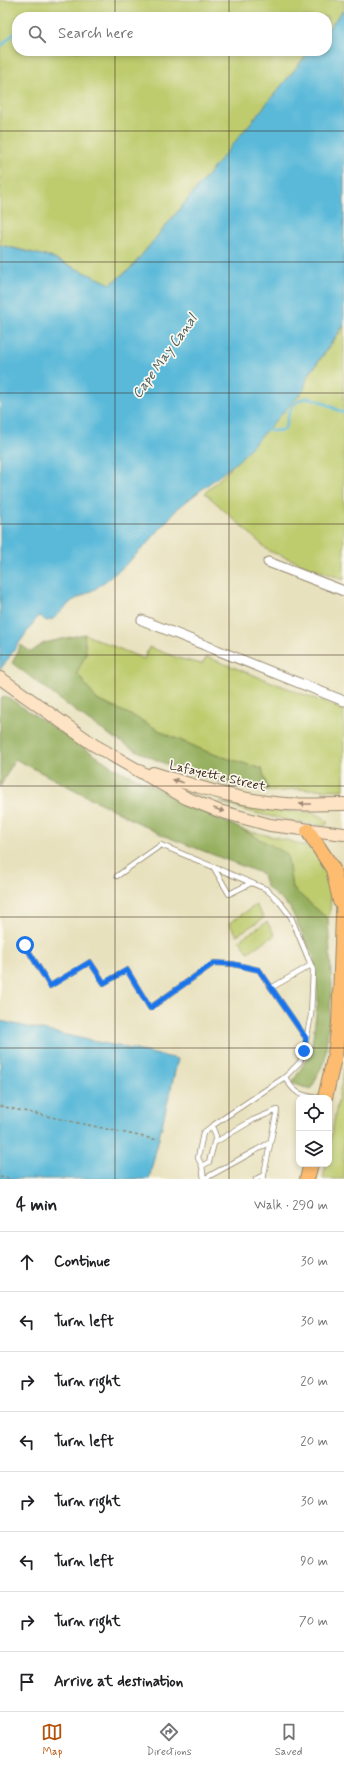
<!DOCTYPE html>
<meta charset="utf-8">
<style>
:root{--surface:#fff;--page:#f2f2f2;--text:#202124;--muted:#757577;--line:#e0e0e0;--accent:#b45309}
body{margin:0;font-family:Mynerve,sans-serif;background:var(--page);color:var(--text)}
.controls{position:absolute;right:12px;bottom:12px;display:grid;overflow:hidden;border-radius:8px;box-shadow:0 2px 6px #0003}
.controls button{width:36px;height:36px;display:grid;place-items:center;padding:0;border:0;border-bottom:1px solid var(--line);background:var(--surface);color:var(--text);font:20px sans-serif}
.stop{position:absolute;width:12px;height:12px;margin:-9px;border:3px solid #1a73e8;border-radius:50%;background:#fff}
.stop.end{background:#1a73e8;border-color:#fff;box-shadow:0 1px 4px #0008}
.list{margin:0;padding:0;list-style:none}
h2{display:flex;justify-content:space-between;align-items:center;height:52px;margin:0;padding:0 16px;font-size:17px}
h2 small{font-size:13px;font-weight:400;color:var(--muted)}
.list li{display:grid;grid-template-columns:26px 1fr auto;gap:12px;align-items:center;box-sizing:border-box;height:60px;padding:0 16px;border-top:1px solid var(--line)}
.list b{display:block;font-size:15px;white-space:nowrap}
.list em{font-size:13px;font-style:normal;color:var(--muted)}
.icon{flex:none;width:22px;height:22px;fill:none;stroke:currentColor;stroke-width:2;stroke-linecap:round;stroke-linejoin:round}
.map{position:relative;flex:none;width:344px;height:1179px;overflow:hidden}
.search{position:absolute;background:var(--surface);box-shadow:0 2px 6px #0003;left:12px;right:12px;top:12px;height:44px;display:flex;align-items:center;gap:10px;box-sizing:border-box;padding:0 14px;border-radius:16px;color:var(--muted);font-size:15px}
.sheet{height:532px;background:var(--surface)}
nav{display:flex;justify-content:space-around;align-items:center;box-sizing:border-box;height:56px;border-top:1px solid var(--line);background:var(--surface);font-size:11px;color:var(--muted)}
nav a{display:grid;justify-items:center;gap:2px}
nav .on{color:var(--accent)}
.map>svg:first-child{display:block}
.green{fill:#becc6e;stroke:#7c7b46}
.forest{fill:#96b061;stroke:#686d40}
.water{fill:#5ab9d9;stroke:#4a727c}
.lines{fill:none;stroke-linecap:round;stroke-linejoin:round}
.stream{stroke:#5ab9d9;stroke-width:3}
.service-casing{stroke:#92866e;stroke-width:6}
.minor-casing{stroke:#92866e;stroke-width:11}
.secondary-casing{stroke:#92866e;stroke-width:14}
.primary-casing{stroke:#92866e;stroke-width:16}
.path{stroke:#92866e;stroke-width:1.5;stroke-dasharray:3 3;stroke-linecap:butt}
.service{stroke:#fff;stroke-width:4.5}
.minor{stroke:#fff;stroke-width:9}
.secondary{stroke:#fee4c5;stroke-width:12}
.primary{stroke:#fdbc6f;stroke-width:14}
.oneway{fill:#9c8772}
.route{stroke:#1a73e8;stroke-width:5}
.grid{fill:none;stroke:#3b2a1e;stroke-width:1;stroke-opacity:0.55}
.labels{text-anchor:middle;stroke-width:3.5;stroke-linejoin:round;paint-order:stroke}
.street-label{font-size:13px;fill:#3b2a1e;stroke:#fbf7ec}
.water-label{font-size:14px;font-style:italic;fill:#465c5f;stroke:#fbf7ec}
</style>
<div class="map">
<svg width="344" height="1179" viewBox="0 0 344 1179">
<rect width="100%" height="100%" fill="#fbf7ec"/>
<filter id="ink" filterUnits="userSpaceOnUse"><feTurbulence type="fractalNoise" baseFrequency=".025" numOctaves="2"/><feDisplacementMap in="SourceGraphic" scale="8" xChannelSelector="R" yChannelSelector="G"/><feConvolveMatrix kernelMatrix="1 2 1 2 8 2 1 2 1" color-interpolation-filters="sRGB"/></filter>
<filter id="wash" filterUnits="userSpaceOnUse"><feTurbulence type="fractalNoise" baseFrequency=".012" numOctaves="4" result="noise"/><feDisplacementMap in="SourceGraphic" scale="16" xChannelSelector="R" yChannelSelector="G"/><feGaussianBlur stdDeviation="0.9" result="paint"/><feColorMatrix in="noise" values="0 0 0 0 0 0 0 0 0 0 0 0 0 0 0 0 0 1.4 0 .05"/><feComposite in="paint" operator="in"/></filter>
<g filter="url(#wash)">
<rect width="100%" height="100%" fill="#e8e1be"/>
<g class="green">
<path d="M 0,0 L 344,0 L 344,9 L 327,30 L 327,17 L 17,17 L 17,51 L 310,51 L 131,268 L 111,284 L 50,257 L 0,245 Z"/>
<path d="M 344,326 L 344,580 L 269,551 L 205,493 C 258,444 303,385 344,326 Z"/>
<path d="M 84,634 L 144,659 L 149,647 L 181,659 L 202,664 L 207,657 L 344,710 L 344,790 L 293,789 L 279,792 L 268,790 L 262,769 L 210,753 L 168,735 L 133,716 L 97,700 L 76,673 L 86,654 Z"/>
<path d="M 220,802 L 264,810 L 312,812 L 323,817 L 327,821 L 327,824 L 324,826 C 287,821 254,814 220,802 Z"/>
<path d="M 243,830 C 260,834 299,841 312,850 C 331,862 334,899 328,919 L 292,888 L 287,854 Z"/>
<path d="M 256,905 L 264,918 L 237,935 L 229,923 Z"/>
<path d="M 267,922 L 275,935 L 248,952 L 239,940 Z"/>
<path d="M 344,1069 L 344,1179 L 323,1179 L 326,1164 L 329,1164 L 329,1147 Z"/>
</g>
<g class="forest">
<path d="M 84,634 L 86,654 L 77,673 L 97,700 L 133,716 L 168,735 L 210,753 L 262,769 L 268,790 C 213,784 151,763 105,732 C 73,711 43,686 12,663 L 21,645 L 31,652 L 44,643 Z"/>
<path d="M 6,696 L 113,767 L 243,830 L 287,854 L 292,888 L 328,919 L 332,988 L 325,1059 L 311,1090 L 292,1083 L 311,1052 L 318,1000 L 314,958 L 290,908 L 266,886 L 263,874 L 162,835 L 15,759 L 0,787 L 0,699 Z"/>
</g>
<g class="water">
<path d="M 344,9 L 344,325 L 307,377 L 304,390 L 238,461 L 178,508 L 147,544 L 121,569 L 95,589 L 72,601 L 53,619 L 46,621 L 39,615 L 0,670 L 0,245 L 50,257 L 111,284 L 131,268 L 310,51 L 327,51 L 327,30 Z"/>
<path d="M 0,1021 L 178,1059 L 149,1179 L 0,1179 Z"/>
</g>
<g class="lines">
<g class="stream">
<path d="M 0,47 L 17,31"/>
<path d="M 265,427 L 273,431 L 284,430 C 288,423 287,415 291,409 C 305,385 328,407 344,413"/>
</g>
</g>
</g>
<g filter="url(#ink)">
<g class="lines">
<g class="service-casing">
<g id="service">
<path d="M 214,868 L 229,894 L 251,883"/>
<path d="M 117,876 L 161,845 L 266,889 L 278,900 L 291,917 L 313,970 L 311,1015 L 304,1051 L 300,1062 L 285,1077 C 294,1093 299,1095 317,1098"/>
<path d="M 25,945 L 50,986 L 90,962 L 104,983 L 127,970 L 150,1008 L 214,963 L 233,964 L 259,970 L 306,1038"/>
<path d="M 271,988 L 311,965"/>
<path d="M 212,1126 L 216,1136 L 209,1162 L 202,1166 L 198,1158 L 203,1133 L 212,1126 L 285,1077"/>
<path d="M 214,1143 L 253,1120 L 277,1110 L 263,1179"/>
<path d="M 202,1166 L 204,1179"/>
<path d="M 204,1179 L 271,1142"/>
<path d="M 256,1179 L 264,1175"/>
</g>
</g>
<g class="minor-casing">
<g id="minor">
<path d="M 268,562 L 344,591"/>
<path d="M 142,620 L 344,701"/>
</g>
</g>
<g class="secondary-casing">
<g id="secondary">
<path d="M 0,678 L 94,745 L 186,798 L 219,811 L 270,825 L 344,834"/>
<path d="M 153,773 C 196,786 240,801 286,804 C 305,805 325,804 344,804"/>
</g>
</g>
<g class="primary-casing">
<g id="primary">
<path d="M 308,831 L 333,869 L 340,901"/>
<path d="M 325,1098 L 335,1054 L 339,1023 L 344,889"/>
<path d="M 307,1179 L 311,1164"/>
</g>
</g>
<g class="path">
<path d="M 0,1106 L 158,1140"/>
<path d="M 0,1177 L 10,1179"/>
</g>
<use href="#service" class="service"/>
<use href="#minor" class="minor"/>
<use href="#secondary" class="secondary"/>
<use href="#primary" class="primary"/>
</g>
<defs><path id="oneway-solid" d="M-6-.8H1V-3.2L6.5 0L1 3.2V.8H-6Z"/></defs>
<g class="oneway">
<use href="#oneway-solid" transform="translate(178 781) rotate(-164)"/>
<use href="#oneway-solid" transform="translate(305 804) rotate(-180)"/>
<use href="#oneway-solid" transform="translate(219 810) rotate(19)"/>
</g>
</g>
<g class="lines" filter="url(#ink)">
<path class="route" d="M 25,945 L 50,986 L 90,962 L 104,983 L 127,970 L 150,1008 L 214,963 L 233,964 L 259,970 L 306,1038 L 304,1051"/>
</g>
<path class="grid" d="M 115,0 L 115,17M 229,0 L 229,17M 115,51 L 115,1179M 229,51 L 229,1179M 0,131 L 344,131M 0,262 L 344,262M 0,393 L 344,393M 0,524 L 344,524M 0,655 L 344,655M 0,786 L 344,786M 0,917 L 344,917M 0,1048 L 344,1048"/>
<g class="labels">
<g class="street-label">
<text transform="translate(218 775) rotate(13)" y="5">Lafayette Street</text>
</g>
<g class="water-label">
<text transform="translate(164 356) rotate(-54)" y="5">Cape May Canal</text>
</g>
</g>
</svg>
<div class="controls">
<button><svg class="icon" aria-label="locate" viewBox="0 0 24 24"><circle cx="12" cy="12" r="6"/><path d="M12 2v4M12 18v4M2 12h4M18 12h4"/></svg></button>
<button><svg class="icon" aria-label="layers" viewBox="0 0 24 24"><path d="M12 4l9 5-9 5-9-5zM3 14l9 5 9-5"/></svg></button>
</div>
<div class="stop" style="left:25px;top:945px"></div>
<div class="stop end" style="left:304px;top:1051px"></div>
<div class="search"><svg class="icon" aria-label="search" viewBox="0 0 24 24"><circle cx="10" cy="10" r="6"/><path d="M15 15l6 6"/></svg>Search here</div>
</div>
<section class="sheet">
<h2>4 min<small>Walk · 290 m</small></h2>
<ul class="list">
<li><svg class="icon" aria-label="ahead" viewBox="0 0 24 24"><path d="M12 20V5M6 11l6-6 6 6"/></svg><div><b>Continue</b></div><em>30 m</em></li>
<li><svg class="icon" aria-label="left" viewBox="0 0 24 24"><path d="M17 20v-9H6M10 6l-5 5 5 5"/></svg><div><b>Turn left</b></div><em>30 m</em></li>
<li><svg class="icon" aria-label="right" viewBox="0 0 24 24"><path d="M7 20v-9h11M14 6l5 5-5 5"/></svg><div><b>Turn right</b></div><em>20 m</em></li>
<li><svg class="icon" aria-label="left" viewBox="0 0 24 24"><path d="M17 20v-9H6M10 6l-5 5 5 5"/></svg><div><b>Turn left</b></div><em>20 m</em></li>
<li><svg class="icon" aria-label="right" viewBox="0 0 24 24"><path d="M7 20v-9h11M14 6l5 5-5 5"/></svg><div><b>Turn right</b></div><em>30 m</em></li>
<li><svg class="icon" aria-label="left" viewBox="0 0 24 24"><path d="M17 20v-9H6M10 6l-5 5 5 5"/></svg><div><b>Turn left</b></div><em>90 m</em></li>
<li><svg class="icon" aria-label="right" viewBox="0 0 24 24"><path d="M7 20v-9h11M14 6l5 5-5 5"/></svg><div><b>Turn right</b></div><em>70 m</em></li>
<li><svg class="icon" aria-label="arrive" viewBox="0 0 24 24"><path d="M6 21V4h12l-3 4 3 4H6"/></svg><div><b>Arrive at destination</b></div></li>
</ul>
</section>
<nav>
<a class="on"><svg class="icon" aria-label="map" viewBox="0 0 24 24"><path d="M3 6l6-2 6 2 6-2v14l-6 2-6-2-6 2zM9 4v14M15 6v14"/></svg>Map</a>
<a><svg class="icon" aria-label="directions" viewBox="0 0 24 24"><path d="M12 3l9 9-9 9-9-9zM9 14v-3h6M13 9l2 2-2 2"/></svg>Directions</a>
<a><svg class="icon" aria-label="saved" viewBox="0 0 24 24"><path d="M7 4h10v16l-5-4-5 4z"/></svg>Saved</a>
</nav>
